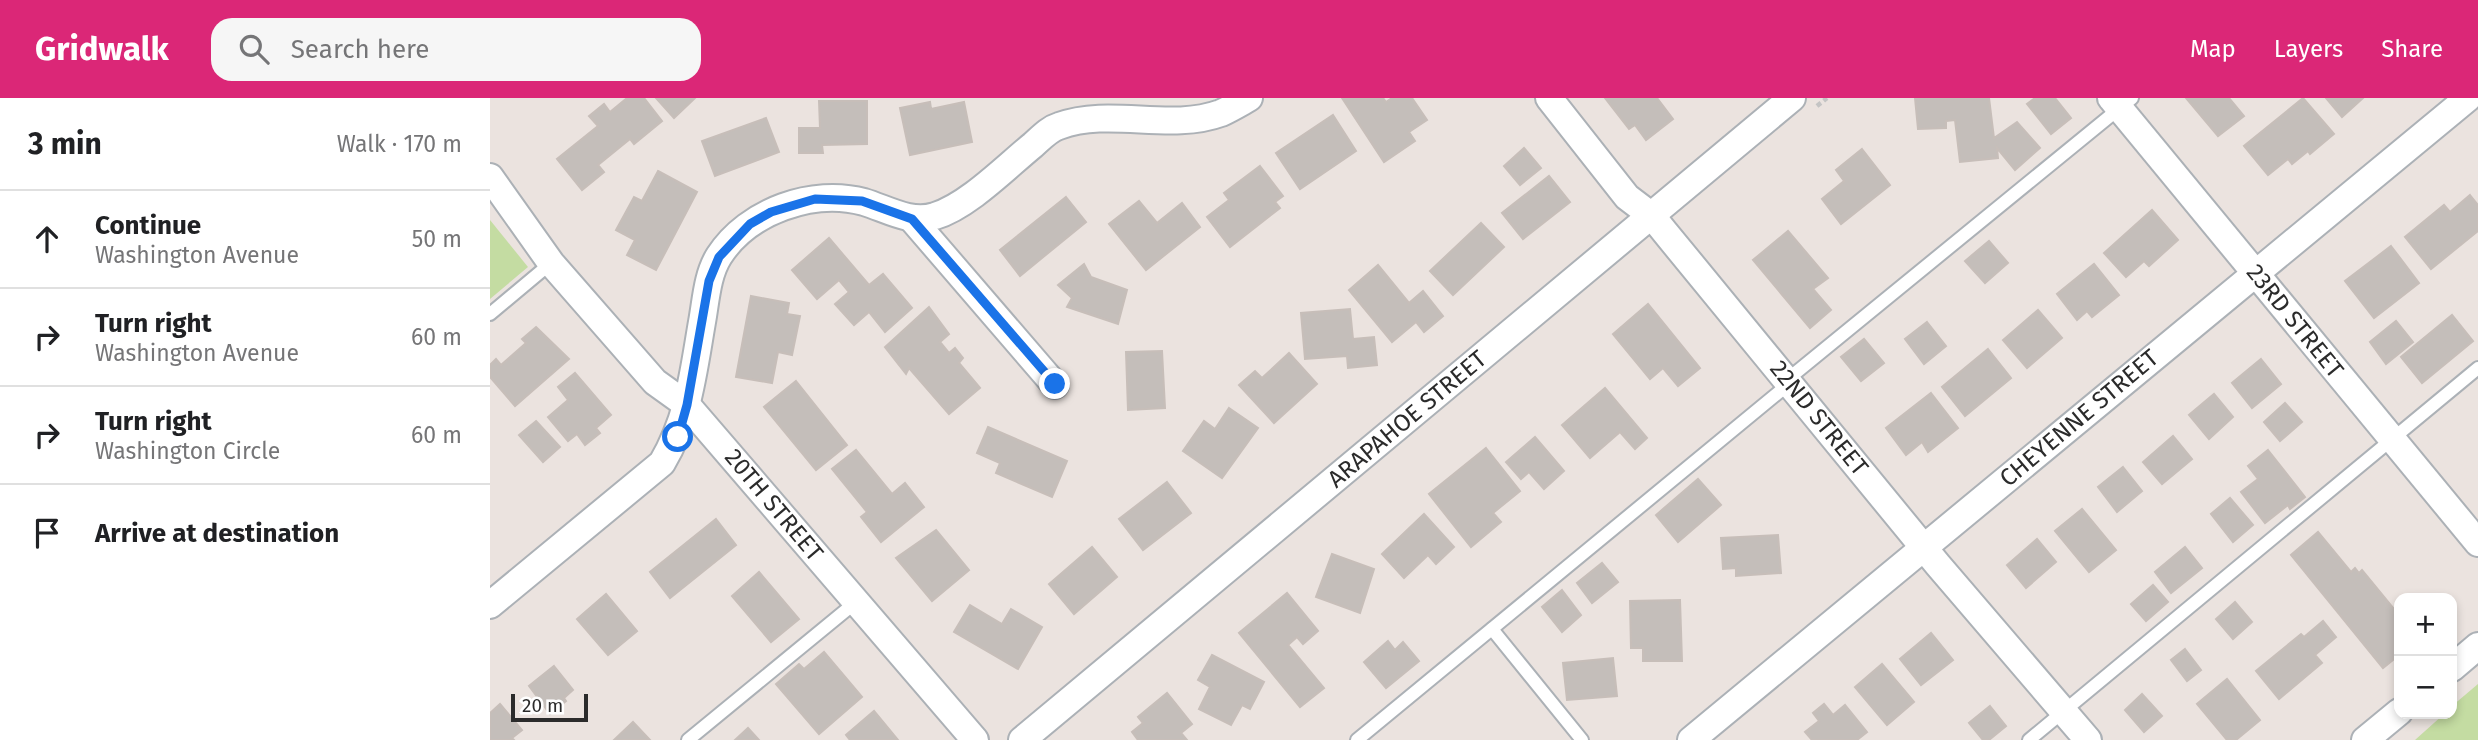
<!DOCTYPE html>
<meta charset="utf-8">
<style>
:root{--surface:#fff;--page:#f6f6f6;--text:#202124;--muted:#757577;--line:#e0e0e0;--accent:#db2777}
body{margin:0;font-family:"Fira Sans",sans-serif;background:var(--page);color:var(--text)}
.controls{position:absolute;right:21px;bottom:21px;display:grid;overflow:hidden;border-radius:14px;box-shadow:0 4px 10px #0003}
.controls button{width:63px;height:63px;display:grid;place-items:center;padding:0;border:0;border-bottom:2px solid var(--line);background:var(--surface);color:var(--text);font:35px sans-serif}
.scale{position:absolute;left:21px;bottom:18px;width:77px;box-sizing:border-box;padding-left:7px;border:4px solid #2b2b2b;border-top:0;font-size:19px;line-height:24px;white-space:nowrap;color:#2b2b2b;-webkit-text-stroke:5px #fff;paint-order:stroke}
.stop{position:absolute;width:21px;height:21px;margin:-16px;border:5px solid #1a73e8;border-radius:50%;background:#fff}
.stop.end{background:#1a73e8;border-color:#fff;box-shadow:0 2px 7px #0008}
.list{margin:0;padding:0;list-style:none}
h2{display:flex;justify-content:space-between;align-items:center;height:91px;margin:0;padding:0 28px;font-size:30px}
h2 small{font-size:23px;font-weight:400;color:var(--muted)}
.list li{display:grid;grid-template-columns:46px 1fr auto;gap:21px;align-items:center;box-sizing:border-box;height:98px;padding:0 28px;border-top:2px solid var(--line)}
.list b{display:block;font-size:26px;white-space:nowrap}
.list p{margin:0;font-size:23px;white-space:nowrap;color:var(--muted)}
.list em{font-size:23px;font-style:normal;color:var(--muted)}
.icon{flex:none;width:38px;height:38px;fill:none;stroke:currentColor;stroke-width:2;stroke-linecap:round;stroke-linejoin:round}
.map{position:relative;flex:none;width:1988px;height:642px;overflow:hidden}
header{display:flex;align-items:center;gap:42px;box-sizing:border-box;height:98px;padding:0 35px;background:var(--accent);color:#fff}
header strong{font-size:33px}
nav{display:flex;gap:38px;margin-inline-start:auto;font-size:24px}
.search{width:490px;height:63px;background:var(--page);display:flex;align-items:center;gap:18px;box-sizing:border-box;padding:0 24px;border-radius:21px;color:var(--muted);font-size:26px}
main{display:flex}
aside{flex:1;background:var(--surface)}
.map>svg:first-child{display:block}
.green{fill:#c4dca2}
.building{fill:#c4beba;stroke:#c7beb9;stroke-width:2}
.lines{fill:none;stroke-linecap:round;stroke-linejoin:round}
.lane-casing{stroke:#acb1b6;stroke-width:16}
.street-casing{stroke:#acb1b6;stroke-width:30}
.path{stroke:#c4c4c4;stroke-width:4.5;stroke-dasharray:5 3.5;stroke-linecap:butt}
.lane{stroke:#fff;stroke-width:12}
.street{stroke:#fff;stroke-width:26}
.route{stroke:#1a73e8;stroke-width:9}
.labels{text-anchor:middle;stroke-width:5;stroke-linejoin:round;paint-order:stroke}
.street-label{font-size:24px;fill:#2b2b2b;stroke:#fff}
</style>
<header>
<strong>Gridwalk</strong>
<div class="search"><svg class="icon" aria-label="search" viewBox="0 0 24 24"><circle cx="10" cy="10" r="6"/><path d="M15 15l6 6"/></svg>Search here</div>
<nav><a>Map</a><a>Layers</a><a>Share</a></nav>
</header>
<main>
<aside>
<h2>3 min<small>Walk · 170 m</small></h2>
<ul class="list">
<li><svg class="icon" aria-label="ahead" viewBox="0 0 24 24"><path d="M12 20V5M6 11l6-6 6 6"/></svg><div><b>Continue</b><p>Washington Avenue</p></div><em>50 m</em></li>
<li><svg class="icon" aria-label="right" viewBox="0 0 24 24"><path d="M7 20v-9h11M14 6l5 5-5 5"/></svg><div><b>Turn right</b><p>Washington Avenue</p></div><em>60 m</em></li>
<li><svg class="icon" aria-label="right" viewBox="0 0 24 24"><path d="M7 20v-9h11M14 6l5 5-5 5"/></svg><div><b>Turn right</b><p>Washington Circle</p></div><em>60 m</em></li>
<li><svg class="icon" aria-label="arrive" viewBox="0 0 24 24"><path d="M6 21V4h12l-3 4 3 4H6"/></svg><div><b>Arrive at destination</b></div></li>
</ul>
</aside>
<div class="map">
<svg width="1988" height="642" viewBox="0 0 1988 642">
<rect width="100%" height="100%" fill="#ebe3df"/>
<g class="green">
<path d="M 0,122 L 38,169 L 0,201 Z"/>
<path d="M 1988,586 L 1988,642 L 1925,642 L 1954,616 L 1962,616 L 1962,608 Z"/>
</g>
<g class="building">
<path d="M 137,0 L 154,0 L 172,23 L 144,46 L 140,41 L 108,67 L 114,74 L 92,92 L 67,61 L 108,28 L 99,18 L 114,6 L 120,14 Z"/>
<path d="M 166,0 L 205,0 L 184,20 Z"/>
<path d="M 852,0 L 893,0 L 896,4 L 902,0 L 922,0 L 937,22 L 919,34 L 925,43 L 894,64 Z"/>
<path d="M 1115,0 L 1167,0 L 1183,21 L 1156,42 L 1145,27 L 1139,31 Z"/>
<path d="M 1425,0 L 1499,0 L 1504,40 L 1527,24 L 1550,50 L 1525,72 L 1507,50 L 1508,60 L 1470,64 L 1465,22 L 1456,23 L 1456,30 L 1428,31 Z"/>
<path d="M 1545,0 L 1565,0 L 1581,20 L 1561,36 L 1537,6 Z"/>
<path d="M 1696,0 L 1739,0 L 1754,18 L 1728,38 Z"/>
<path d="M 1813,0 L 1844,36 L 1820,56 L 1818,53 L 1802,66 L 1798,61 L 1778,77 L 1754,48 Z"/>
<path d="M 1836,0 L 1873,0 L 1852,19 Z"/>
<path d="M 329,3 L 377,3 L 377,46 L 332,47 L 333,55 L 309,55 L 309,30 L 330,30 Z"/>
<path d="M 440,4 L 441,11 L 474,4 L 482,44 L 420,57 L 410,10 Z"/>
<path d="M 843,17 L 866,53 L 810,91 L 786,55 Z"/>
<path d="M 276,20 L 289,54 L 225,78 L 212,43 Z"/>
<path d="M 1034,50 L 1051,70 L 1030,87 L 1014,68 Z"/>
<path d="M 1372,51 L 1400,87 L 1351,126 L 1332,101 L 1354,83 L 1346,72 Z"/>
<path d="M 770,68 L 793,98 L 785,104 L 790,110 L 740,149 L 717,119 L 739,102 L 734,95 Z"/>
<path d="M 168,73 L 207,94 L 166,172 L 137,157 L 145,142 L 126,132 L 144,99 L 152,103 Z"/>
<path d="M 1059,78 L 1080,104 L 1033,141 L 1012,115 Z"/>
<path d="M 1980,97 L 1988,107 L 1988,133 L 1941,171 L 1915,139 L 1954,107 L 1960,114 Z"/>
<path d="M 576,99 L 596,124 L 530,178 L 510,152 Z"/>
<path d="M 649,103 L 667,125 L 692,105 L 710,129 L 656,172 L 619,126 Z"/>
<path d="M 1662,112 L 1688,142 L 1659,168 L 1654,163 L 1636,179 L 1614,155 Z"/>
<path d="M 991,125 L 1014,149 L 963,197 L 940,173 Z"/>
<path d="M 1298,133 L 1338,180 L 1323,191 L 1341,212 L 1320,230 L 1263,162 Z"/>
<path d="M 339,140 L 379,187 L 393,176 L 422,210 L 395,234 L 379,214 L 364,227 L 345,206 L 359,194 L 349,182 L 327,201 L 302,172 Z"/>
<path d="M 1499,143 L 1518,165 L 1495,185 L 1475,163 Z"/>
<path d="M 1901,148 L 1929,185 L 1884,220 L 1855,183 Z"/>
<path d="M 594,166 L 601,179 L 637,192 L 628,226 L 577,209 L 582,200 L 568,187 Z"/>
<path d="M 1604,166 L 1629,197 L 1602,219 L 1597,213 L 1587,222 L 1567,196 Z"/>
<path d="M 888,167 L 919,205 L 933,193 L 953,218 L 934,234 L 926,224 L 902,244 L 859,192 Z"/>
<path d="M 261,198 L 299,205 L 297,216 L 310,218 L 302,257 L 288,254 L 282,285 L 246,279 Z"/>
<path d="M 1158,206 L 1210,270 L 1188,288 L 1173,270 L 1160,281 L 1123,236 Z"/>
<path d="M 439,209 L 459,236 L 450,244 L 459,255 L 465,250 L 473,260 L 469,265 L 490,290 L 459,316 L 419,270 L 416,276 L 395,249 Z"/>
<path d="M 860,211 L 863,241 L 884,239 L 887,267 L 858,270 L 857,258 L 815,261 L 811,215 Z"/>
<path d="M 1548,212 L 1572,240 L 1537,270 L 1513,242 Z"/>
<path d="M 1962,217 L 1983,243 L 1932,285 L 1911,259 Z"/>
<path d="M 1906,223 L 1923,244 L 1896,266 L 1880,244 Z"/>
<path d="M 1437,224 L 1456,248 L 1434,266 L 1415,241 Z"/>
<path d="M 46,229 L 79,261 L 25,308 L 0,279 L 0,267 L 6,261 L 11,267 L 36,245 L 32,241 Z"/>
<path d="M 1374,241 L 1394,265 L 1371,283 L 1351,259 Z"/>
<path d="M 1498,251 L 1521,280 L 1475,318 L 1452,289 Z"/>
<path d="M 672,253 L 675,310 L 638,312 L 636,254 Z"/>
<path d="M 799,255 L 827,286 L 784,325 L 749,287 L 765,273 L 772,280 Z"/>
<path d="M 1771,261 L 1791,286 L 1762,310 L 1742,285 Z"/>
<path d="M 85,275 L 121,317 L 106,330 L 110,335 L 95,347 L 87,336 L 78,343 L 58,319 L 78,302 L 68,289 Z"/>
<path d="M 306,283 L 357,347 L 326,372 L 274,309 Z"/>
<path d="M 1115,290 L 1157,340 L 1145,351 L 1130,334 L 1100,360 L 1072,327 Z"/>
<path d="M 1441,295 L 1468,330 L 1438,354 L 1432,344 L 1416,357 L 1396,330 Z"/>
<path d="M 1724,296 L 1743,319 L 1719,341 L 1699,317 Z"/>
<path d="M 1795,305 L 1812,324 L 1790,343 L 1774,324 Z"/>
<path d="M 739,310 L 768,330 L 732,380 L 693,353 L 714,323 L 725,331 Z"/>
<path d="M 46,323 L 70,349 L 53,364 L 29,337 Z"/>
<path d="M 498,329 L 577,363 L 562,399 L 506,375 L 510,365 L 487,355 Z"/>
<path d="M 1683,338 L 1702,361 L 1672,386 L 1653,364 Z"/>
<path d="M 1045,339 L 1074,373 L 1054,391 L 1039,374 L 1031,381 L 1016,364 Z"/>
<path d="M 996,350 L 1030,393 L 1003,415 L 1011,424 L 981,449 L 939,396 Z"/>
<path d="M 366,352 L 402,396 L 415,385 L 434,409 L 391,444 L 371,419 L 377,414 L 342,371 Z"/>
<path d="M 1778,352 L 1815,399 L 1800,411 L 1798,407 L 1775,425 L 1751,394 L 1768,381 L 1758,368 Z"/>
<path d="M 1633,369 L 1652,393 L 1627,414 L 1608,389 Z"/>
<path d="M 1208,381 L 1231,407 L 1188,444 L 1166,417 Z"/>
<path d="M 677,384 L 701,415 L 653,452 L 629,421 Z"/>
<path d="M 1740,400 L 1763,427 L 1743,444 L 1721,416 Z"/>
<path d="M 1592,411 L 1626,452 L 1599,474 L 1565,433 Z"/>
<path d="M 934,416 L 964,449 L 946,466 L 938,457 L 914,480 L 892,456 Z"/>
<path d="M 226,421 L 246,447 L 180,500 L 160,474 Z"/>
<path d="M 446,432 L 479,472 L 442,503 L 406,460 Z"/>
<path d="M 1828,434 L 1861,474 L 1865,470 L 1869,475 L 1872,472 L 1909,517 L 1909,557 L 1893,570 L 1801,457 Z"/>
<path d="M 1288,437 L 1291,475 L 1246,478 L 1246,470 L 1233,471 L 1231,440 Z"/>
<path d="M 1547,441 L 1566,464 L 1536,490 L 1517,467 Z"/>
<path d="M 602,449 L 627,479 L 584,516 L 559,486 Z"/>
<path d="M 1695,449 L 1712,470 L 1681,495 L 1665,474 Z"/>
<path d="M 842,456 L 884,471 L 870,515 L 826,499 Z"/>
<path d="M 1112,465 L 1128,484 L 1102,505 L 1087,485 Z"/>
<path d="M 269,474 L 309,521 L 281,544 L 242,498 Z"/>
<path d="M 1663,487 L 1678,504 L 1656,523 L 1641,506 Z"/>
<path d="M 1072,492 L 1091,517 L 1072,534 L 1052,509 Z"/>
<path d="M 797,495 L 828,533 L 813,546 L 807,539 L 798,547 L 834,590 L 810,609 L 749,535 Z"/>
<path d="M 116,496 L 147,533 L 118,557 L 87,521 Z"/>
<path d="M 1190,502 L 1192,563 L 1153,563 L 1153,550 L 1141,550 L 1140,503 Z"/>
<path d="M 1745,504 L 1762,524 L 1743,541 L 1726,521 Z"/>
<path d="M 480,507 L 512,526 L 521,511 L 552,529 L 528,571 L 464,534 Z"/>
<path d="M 1833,523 L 1846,539 L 1825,557 L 1832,565 L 1789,601 L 1766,573 L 1811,536 L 1814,539 Z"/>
<path d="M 1441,535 L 1463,562 L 1431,587 L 1410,561 Z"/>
<path d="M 898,543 L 905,552 L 913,544 L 929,563 L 896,590 L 874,564 Z"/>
<path d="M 1695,551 L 1711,572 L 1697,583 L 1681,562 Z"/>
<path d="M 334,554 L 372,599 L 329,636 L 286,586 L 309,566 L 314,571 Z"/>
<path d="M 722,557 L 774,584 L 760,611 L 752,607 L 741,627 L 709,611 L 720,589 L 708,582 Z"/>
<path d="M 1123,560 L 1127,598 L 1077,602 L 1073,565 Z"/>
<path d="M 1392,566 L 1424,604 L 1397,627 L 1365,589 Z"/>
<path d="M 64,568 L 83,592 L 74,600 L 76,603 L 60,616 L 39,588 Z"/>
<path d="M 1737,581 L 1770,622 L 1746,642 L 1737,642 L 1707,606 Z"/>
<path d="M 677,595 L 702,626 L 691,635 L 697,642 L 648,642 L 642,634 L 653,625 L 648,619 Z"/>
<path d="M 1652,596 L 1672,618 L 1654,634 L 1635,612 Z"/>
<path d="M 10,606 L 32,632 L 22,640 L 24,642 L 0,642 L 0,615 Z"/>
<path d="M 1334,606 L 1343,617 L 1355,607 L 1377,634 L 1367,642 L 1322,642 L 1315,634 L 1329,623 L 1323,615 Z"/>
<path d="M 1500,608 L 1516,628 L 1499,642 L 1493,642 L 1479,625 Z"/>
<path d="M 384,613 L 408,642 L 360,642 L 356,637 Z"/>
<path d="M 143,624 L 160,642 L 124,642 Z"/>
<path d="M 258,630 L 269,642 L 245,642 Z"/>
</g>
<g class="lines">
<g class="lane-casing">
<g id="lane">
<path d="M 0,216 L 61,165"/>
<path d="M 1298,281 L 1642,0"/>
<path d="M 1002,531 L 1092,642"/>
<path d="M 198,642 L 366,504"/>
<path d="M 867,642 L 1300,285"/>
<path d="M 1539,642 L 1988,270"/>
</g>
</g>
<g class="street-casing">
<g id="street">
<path d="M 1059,0 L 1137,99 L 1162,118 L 1174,133 L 1448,467 L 1598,642"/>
<path d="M 1621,0 L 1988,445"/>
<path d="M 0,79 L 61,165 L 165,284 L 197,307 L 485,642"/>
<path d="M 422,121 L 565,287"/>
<path d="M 0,507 L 172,365 C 199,319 203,276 212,224 C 216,202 217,177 229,158 C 258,113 323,90 374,104 C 397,111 421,126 445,118 C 478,108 516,69 543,47 C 551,40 559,31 569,28 C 621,9 679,34 731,15 C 740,11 750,5 759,0"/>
<path d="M 1962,570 L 1988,548"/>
<path d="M 532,642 L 1302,0"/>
<path d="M 1201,642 L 1978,0"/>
<path d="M 1875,642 L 1909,614"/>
</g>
</g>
<path class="path" d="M 1327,8 L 1337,0"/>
<use href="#lane" class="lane"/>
<use href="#street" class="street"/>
</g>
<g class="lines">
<path class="route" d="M 188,339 L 197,307 L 219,183 L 229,159 L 260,126 L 281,114 L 325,101 L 372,103 L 422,121 L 565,286"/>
</g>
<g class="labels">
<g class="street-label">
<text transform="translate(1805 223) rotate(51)" y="8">23RD STREET</text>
<text transform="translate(1329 320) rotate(51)" y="8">22ND STREET</text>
<text transform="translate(1589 320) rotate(-40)" y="8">CHEYENNE STREET</text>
<text transform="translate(917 321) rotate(-40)" y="8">ARAPAHOE STREET</text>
<text transform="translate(284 407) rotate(50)" y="8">20TH STREET</text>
</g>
</g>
</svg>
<div class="controls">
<button>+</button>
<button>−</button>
</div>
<div class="scale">20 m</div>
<div class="stop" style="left:188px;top:339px"></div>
<div class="stop end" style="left:565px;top:286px"></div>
</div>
</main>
